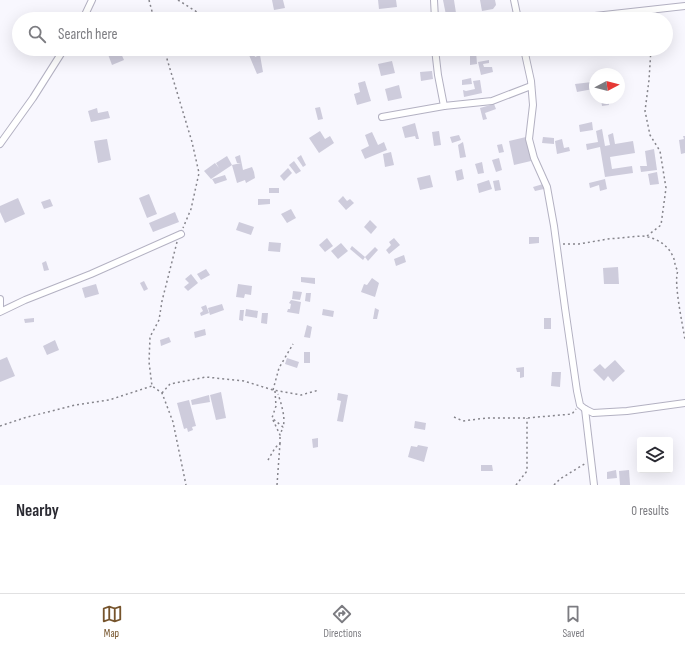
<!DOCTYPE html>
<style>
:root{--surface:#fff;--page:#f2f2f3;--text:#2b2b33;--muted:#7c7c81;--line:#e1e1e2;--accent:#76542c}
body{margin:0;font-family:"Sofia Sans Condensed",sans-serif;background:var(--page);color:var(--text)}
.controls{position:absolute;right:12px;bottom:12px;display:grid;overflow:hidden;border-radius:4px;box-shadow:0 4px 16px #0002}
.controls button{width:36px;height:36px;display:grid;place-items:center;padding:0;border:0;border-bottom:1px solid var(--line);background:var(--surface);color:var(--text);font:20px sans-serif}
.compass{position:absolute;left:589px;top:68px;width:36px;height:36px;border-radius:50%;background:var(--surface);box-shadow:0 4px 16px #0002;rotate:83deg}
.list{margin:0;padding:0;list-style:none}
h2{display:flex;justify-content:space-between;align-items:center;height:52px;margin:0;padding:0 16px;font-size:17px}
h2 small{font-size:13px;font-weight:400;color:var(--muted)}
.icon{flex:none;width:22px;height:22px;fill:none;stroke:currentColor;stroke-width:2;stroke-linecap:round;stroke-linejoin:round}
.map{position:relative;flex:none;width:685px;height:485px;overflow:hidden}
.search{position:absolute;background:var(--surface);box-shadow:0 4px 16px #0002;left:12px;right:12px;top:12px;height:44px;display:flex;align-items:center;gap:10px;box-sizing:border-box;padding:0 14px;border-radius:22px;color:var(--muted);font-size:15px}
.sheet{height:108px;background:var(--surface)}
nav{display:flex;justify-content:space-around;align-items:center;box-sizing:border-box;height:56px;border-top:1px solid var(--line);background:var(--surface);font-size:11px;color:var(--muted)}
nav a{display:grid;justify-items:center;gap:2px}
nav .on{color:var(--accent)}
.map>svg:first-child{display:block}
.building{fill:#ceccdc}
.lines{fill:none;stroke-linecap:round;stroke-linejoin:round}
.minor-casing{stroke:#b3b1c2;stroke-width:8}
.path{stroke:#86858c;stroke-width:1.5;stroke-dasharray:2 3;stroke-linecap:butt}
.minor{stroke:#fff;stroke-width:6}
</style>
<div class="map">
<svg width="685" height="485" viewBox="0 0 685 485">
<rect width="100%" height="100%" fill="#f8f7fe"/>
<g class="building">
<path d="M 272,0 L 283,0 L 285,8 L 274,10 Z"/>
<path d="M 378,0 L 396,0 L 397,7 L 379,9 Z"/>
<path d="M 443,0 L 454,0 L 456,13 L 446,15 Z"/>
<path d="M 480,0 L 495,0 L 496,5 L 493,9 L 482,11 Z"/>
<path d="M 281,13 L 282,19 L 272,19 L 271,14 Z"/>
<path d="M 106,49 L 119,49 L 124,60 L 112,65 Z"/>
<path d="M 467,49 L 467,54 L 456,55 L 456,50 Z"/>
<path d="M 476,51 L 477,64 L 470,65 L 470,52 Z"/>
<path d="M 254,54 L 255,57 L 260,55 L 263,72 L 257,74 L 249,55 Z"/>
<path d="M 489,60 L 489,63 L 483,64 L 484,67 L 492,67 L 493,72 L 481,75 L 478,62 Z"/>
<path d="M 392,61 L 395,73 L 381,76 L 378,64 Z"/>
<path d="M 432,71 L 433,79 L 421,81 L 420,72 Z"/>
<path d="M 471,78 L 472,84 L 462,85 L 462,80 Z"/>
<path d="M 480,80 L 482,93 L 464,97 L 463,90 L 466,91 L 475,89 L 473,81 Z"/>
<path d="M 365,81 L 371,101 L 357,105 L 354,94 L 360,92 L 358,83 Z"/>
<path d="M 592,82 L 593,89 L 577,92 L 575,84 Z"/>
<path d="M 399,85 L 402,98 L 388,101 L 385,89 Z"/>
<path d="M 601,98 L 608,98 L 609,105 L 602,106 Z"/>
<path d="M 494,104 L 496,109 L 485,113 L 487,119 L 483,120 L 480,108 Z"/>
<path d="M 320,107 L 323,119 L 318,120 L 315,108 Z"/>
<path d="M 97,108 L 98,113 L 108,111 L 110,118 L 91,122 L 88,111 Z"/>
<path d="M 592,122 L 593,130 L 580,132 L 579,125 Z"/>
<path d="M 415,123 L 419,139 L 416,139 L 415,136 L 405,138 L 402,127 Z"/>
<path d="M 602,129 L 605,146 L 610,145 L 608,135 L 613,133 L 615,144 L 633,141 L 635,153 L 610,157 L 612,169 L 632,166 L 633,173 L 605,177 L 600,147 L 587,150 L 586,144 L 598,142 L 596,131 Z"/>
<path d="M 320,131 L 325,139 L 330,136 L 334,143 L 319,153 L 309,138 Z"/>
<path d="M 439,131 L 441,145 L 434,146 L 432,132 Z"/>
<path d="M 372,132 L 378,145 L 384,142 L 387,150 L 365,159 L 361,150 L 369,146 L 365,135 Z"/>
<path d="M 459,135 L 461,140 L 452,143 L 450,137 Z"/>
<path d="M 683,136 L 685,136 L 685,153 L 681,154 L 679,140 L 684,139 Z"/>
<path d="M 526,137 L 531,161 L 514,165 L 509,141 Z"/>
<path d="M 543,137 L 554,138 L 554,144 L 542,143 Z"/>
<path d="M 107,139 L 111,160 L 98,163 L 94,141 Z"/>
<path d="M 562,139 L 564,148 L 569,147 L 570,151 L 557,154 L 555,141 Z"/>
<path d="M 463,142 L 466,157 L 460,158 L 458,145 Z"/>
<path d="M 502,144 L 504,152 L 499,153 L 497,145 Z"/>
<path d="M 654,149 L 657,170 L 641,172 L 640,166 L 647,166 L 645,151 Z"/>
<path d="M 391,152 L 394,165 L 385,167 L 383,154 Z"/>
<path d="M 240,155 L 243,170 L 252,167 L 254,172 L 255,178 L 246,183 L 245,180 L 237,183 L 232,165 L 241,163 L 237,163 L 235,157 Z"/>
<path d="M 301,155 L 306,165 L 303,167 L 297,158 Z"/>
<path d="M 227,156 L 232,165 L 211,179 L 204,171 L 215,163 L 219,168 L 216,163 Z"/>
<path d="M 499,158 L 502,170 L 496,172 L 492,160 Z"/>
<path d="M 294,161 L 301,171 L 296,174 L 289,165 Z"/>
<path d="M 482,162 L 484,173 L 478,174 L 475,164 Z"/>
<path d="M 288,168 L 292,173 L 284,181 L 280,176 Z"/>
<path d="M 462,169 L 464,179 L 457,181 L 455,171 Z"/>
<path d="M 657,172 L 659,184 L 650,185 L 648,174 Z"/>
<path d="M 225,175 L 227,180 L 215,184 L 212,179 Z"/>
<path d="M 430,175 L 433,187 L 420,190 L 417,178 Z"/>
<path d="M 605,179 L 607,189 L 600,191 L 599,185 L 590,188 L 589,183 Z"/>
<path d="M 489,180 L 492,189 L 479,193 L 477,184 Z"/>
<path d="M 499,180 L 501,190 L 495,191 L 493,181 Z"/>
<path d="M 543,184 L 544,189 L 535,191 L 533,187 Z"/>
<rect x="269" y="188" width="10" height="5"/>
<path d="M 149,194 L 157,214 L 147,218 L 139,198 Z"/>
<path d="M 343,196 L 347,201 L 350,199 L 354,203 L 346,210 L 338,201 Z"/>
<path d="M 18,198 L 25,214 L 5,223 L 0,212 L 0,206 Z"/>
<path d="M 50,199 L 53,206 L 44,209 L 41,202 Z"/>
<path d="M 258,199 L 270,199 L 270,204 L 258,205 Z"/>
<path d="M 291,209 L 296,218 L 287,223 L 281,214 Z"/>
<path d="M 175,212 L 179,222 L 153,232 L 149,223 Z"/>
<path d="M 370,220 L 377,227 L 371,234 L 364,227 Z"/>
<path d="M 239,222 L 254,227 L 251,235 L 236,230 Z"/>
<path d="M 529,237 L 539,237 L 539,243 L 529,244 Z"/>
<path d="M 327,238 L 333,246 L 325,252 L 319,245 Z"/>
<path d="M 394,238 L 400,245 L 389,254 L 386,250 L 391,245 L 389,242 Z"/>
<path d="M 269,242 L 281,243 L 280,252 L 268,251 Z"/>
<path d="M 341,243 L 348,251 L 338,259 L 331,251 Z"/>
<path d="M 352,246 L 365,257 L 363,260 L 350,249 Z"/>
<path d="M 375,247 L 378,250 L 368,261 L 365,257 Z"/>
<path d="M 404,255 L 406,262 L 396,266 L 394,259 Z"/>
<path d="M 46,261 L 49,270 L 44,271 L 42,263 Z"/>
<path d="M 618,267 L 619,284 L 604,284 L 603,268 Z"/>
<path d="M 206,269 L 210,275 L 201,280 L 197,274 Z"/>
<path d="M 191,274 L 198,283 L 188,291 L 184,287 L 189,283 L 185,279 Z"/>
<path d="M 301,277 L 315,278 L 315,284 L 301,282 Z"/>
<path d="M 372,278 L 379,283 L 375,297 L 361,292 L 364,284 L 367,285 Z"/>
<path d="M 144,281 L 148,289 L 144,291 L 140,283 Z"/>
<path d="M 96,284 L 99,294 L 85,298 L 82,288 Z"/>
<path d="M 238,284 L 252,286 L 251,295 L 245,294 L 244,298 L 236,297 Z"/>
<path d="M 293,291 L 302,292 L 300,300 L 292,299 Z"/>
<path d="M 306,293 L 311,293 L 310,302 L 305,301 Z"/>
<path d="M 291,300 L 301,302 L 299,314 L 287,312 L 288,309 L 290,309 L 291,304 L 289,303 Z"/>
<path d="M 222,304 L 224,310 L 210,315 L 208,308 Z"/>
<path d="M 206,305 L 209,313 L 201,316 L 200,313 L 203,311 L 201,307 Z"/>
<path d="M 375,308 L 379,310 L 377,319 L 373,319 Z"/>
<path d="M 246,309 L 258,311 L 257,318 L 245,316 Z"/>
<path d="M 323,309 L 334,311 L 333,317 L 322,315 Z"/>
<path d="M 240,310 L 244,310 L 243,321 L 239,320 Z"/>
<path d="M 262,313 L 268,313 L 267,324 L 261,323 Z"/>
<path d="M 34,318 L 34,322 L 25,323 L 24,319 Z"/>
<rect x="544" y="318" width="7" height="11"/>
<path d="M 307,325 L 312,327 L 310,338 L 304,337 Z"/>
<path d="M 205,329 L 206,335 L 195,338 L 194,332 Z"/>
<path d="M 169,337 L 171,342 L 161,346 L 160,340 Z"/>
<path d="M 55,340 L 59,350 L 47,355 L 43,346 Z"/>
<rect x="304" y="352" width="6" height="11"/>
<path d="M 7,357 L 15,376 L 0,382 L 0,360 Z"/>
<path d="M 287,358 L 299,362 L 297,368 L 285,364 Z"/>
<path d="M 615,360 L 625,371 L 613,382 L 608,376 L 604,381 L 593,370 L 600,364 L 605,369 Z"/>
<path d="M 524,367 L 524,377 L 520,378 L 520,372 L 517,372 L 516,368 Z"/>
<path d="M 552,372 L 561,372 L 560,387 L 551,386 Z"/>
<path d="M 221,392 L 226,418 L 216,420 L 210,395 Z"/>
<path d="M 338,393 L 348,395 L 343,422 L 337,421 L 341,401 L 337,400 Z"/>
<path d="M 209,395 L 210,402 L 192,405 L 191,400 Z"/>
<path d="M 189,400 L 196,426 L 192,427 L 193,430 L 188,432 L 187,428 L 184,429 L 177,403 Z"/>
<path d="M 415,421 L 426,423 L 425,430 L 414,428 Z"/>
<path d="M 318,438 L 318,447 L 313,448 L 312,439 Z"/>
<path d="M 418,445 L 428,447 L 424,462 L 408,457 L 411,446 L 417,447 Z"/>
<path d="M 481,465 L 492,465 L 493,471 L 481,471 Z"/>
<path d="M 616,470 L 617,478 L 607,479 L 607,472 Z"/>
<path d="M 629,470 L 630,485 L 620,485 L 619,471 Z"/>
</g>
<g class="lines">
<g class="minor-casing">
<g id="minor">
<path d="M 434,0 L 435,19"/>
<path d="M 514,0 L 518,19"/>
<path d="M 83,19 L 92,0"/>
<path d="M 568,19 L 685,6"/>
<path d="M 435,49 L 438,75 L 444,106"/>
<path d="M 524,49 L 531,81 L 533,105 L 529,139 L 534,158 L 547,187 L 554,226 L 565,308 L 577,391 L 580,405 L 585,409 L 593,413 L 627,411 L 685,403"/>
<path d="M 382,117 L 444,106 L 492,101 L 531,86"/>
<path d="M 0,144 L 33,98 L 64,49"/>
<path d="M 0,299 L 0,308"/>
<path d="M 0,312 L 25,300 L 91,274 L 181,234"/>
<path d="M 585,409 L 594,485"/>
</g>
</g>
<g class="path">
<path d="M 149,0 L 154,19"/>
<path d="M 178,0 L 208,19"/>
<path d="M 164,49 L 192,142 L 199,173 L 191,209 L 183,228"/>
<path d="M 647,236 L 661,225 L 666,188 L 660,151 L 650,135 L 645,111 L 649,80 L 651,49"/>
<path d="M 177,242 L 162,301 L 159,320 L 150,337 L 149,362 L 152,386 L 162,393 L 173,422 L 186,485"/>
<path d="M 563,244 L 579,244 L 608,239 L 641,236 C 656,237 669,245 674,259 C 675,263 675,267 678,271 C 673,281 683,326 685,340"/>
<path d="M 273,390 L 279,368 L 293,344"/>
<path d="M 275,391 L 276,406 L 272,418 L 283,427 C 286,418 281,403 278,394"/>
<path d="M 162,393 L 170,384 L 206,377 L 244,381 L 273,390 L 301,395 L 319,390"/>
<path d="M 454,417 L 463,421 L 486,418 L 527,418 L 572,414 L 576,409"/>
<path d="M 273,420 L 280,435 L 283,427"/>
<path d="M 0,426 L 24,418 L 75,405 L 109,400 L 152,386"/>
<path d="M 268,460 L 275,448 L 280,443 L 280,435"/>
<path d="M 277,485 L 280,443"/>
<path d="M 516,485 L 527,471 L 527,418"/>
<path d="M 554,485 L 560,479 L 586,463"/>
</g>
<use href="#minor" class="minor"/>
</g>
</svg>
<div class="controls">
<button><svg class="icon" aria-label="layers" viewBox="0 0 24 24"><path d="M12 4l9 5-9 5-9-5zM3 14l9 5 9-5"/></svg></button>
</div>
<svg class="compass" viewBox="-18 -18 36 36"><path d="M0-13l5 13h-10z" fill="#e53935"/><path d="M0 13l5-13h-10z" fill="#7c7c81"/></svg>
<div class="search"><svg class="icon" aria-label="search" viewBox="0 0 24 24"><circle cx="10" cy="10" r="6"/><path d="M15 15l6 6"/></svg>Search here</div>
</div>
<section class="sheet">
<h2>Nearby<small>0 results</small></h2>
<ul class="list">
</ul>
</section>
<nav>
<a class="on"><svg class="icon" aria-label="map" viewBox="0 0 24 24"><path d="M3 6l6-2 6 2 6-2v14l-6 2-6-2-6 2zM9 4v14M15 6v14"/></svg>Map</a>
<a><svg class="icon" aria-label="directions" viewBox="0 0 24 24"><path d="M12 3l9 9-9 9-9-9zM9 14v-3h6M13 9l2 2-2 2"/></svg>Directions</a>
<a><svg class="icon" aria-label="saved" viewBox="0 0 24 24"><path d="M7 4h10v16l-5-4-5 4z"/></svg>Saved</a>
</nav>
